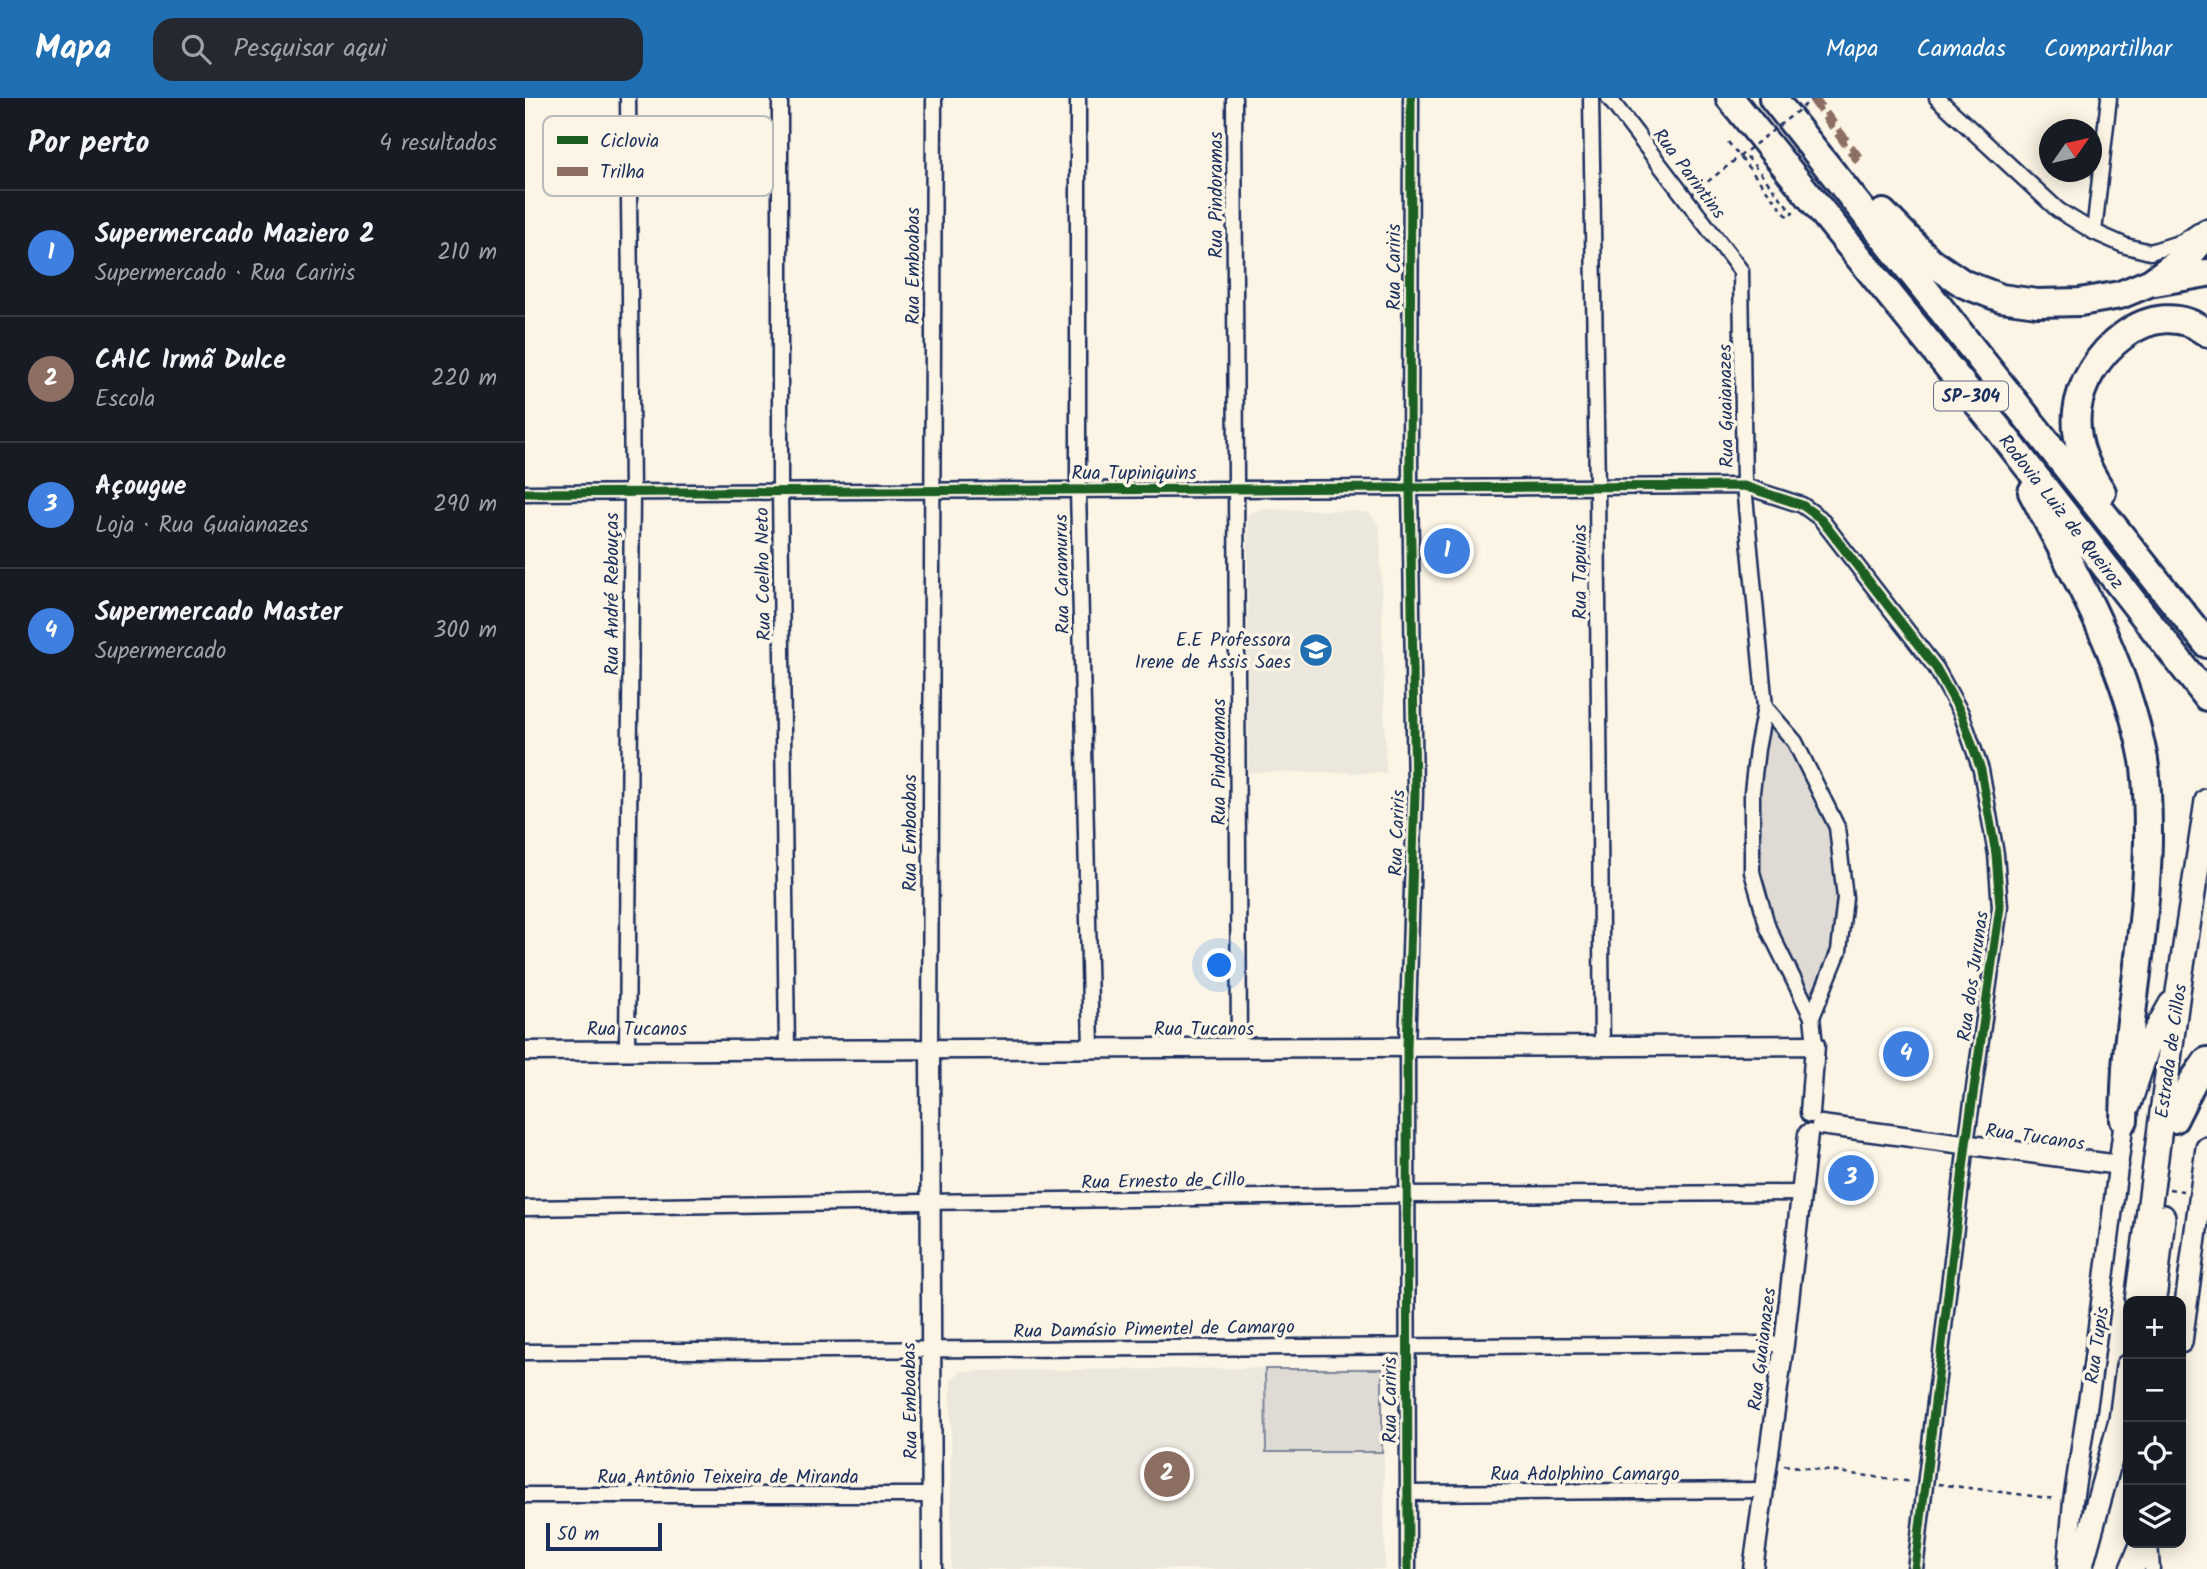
<!DOCTYPE html>
<html lang="pt">
<meta charset="utf-8">
<style>
:root{--surface:#171b24;--page:#242831;--text:#f1f3f6;--muted:#9ea1a6;--line:#363941;--accent:#1f6fb2}
body{margin:0;font-family:Kalam,sans-serif;background:var(--page);color:var(--text)}
.controls{position:absolute;right:21px;bottom:21px;display:grid;overflow:hidden;border-radius:14px;box-shadow:0 4px 18px #0003}
.controls button{width:63px;height:63px;display:grid;place-items:center;padding:0;border:0;border-bottom:2px solid var(--line);background:var(--surface);color:var(--text);font:35px sans-serif}
.compass{position:absolute;left:1514px;top:21px;width:63px;height:63px;border-radius:50%;background:var(--surface);box-shadow:0 4px 18px #0003;rotate:56deg}
.scale{position:absolute;left:21px;bottom:18px;width:116px;box-sizing:border-box;padding-left:7px;border:4px solid #1b2f5e;border-top:0;font-size:19px;line-height:24px;white-space:nowrap;color:#1b2f5e;-webkit-text-stroke:5px #fcf5e5;paint-order:stroke}
.you{position:absolute;left:695px;top:868px;width:24px;height:24px;margin:-18px;border:5px solid #fff;border-radius:50%;background:#1a73e8;box-shadow:0 0 0 10px #1a73e833}
.badge{display:grid;place-items:center;width:46px;height:46px;border-radius:50%;background:var(--accent);color:#fff;font-size:23px;font-weight:700}
.pin{position:absolute;translate:-50% -50%;border:4px solid #fff;box-shadow:0 2px 7px #0006}
.list{margin:0;padding:0;list-style:none}
h2{display:flex;justify-content:space-between;align-items:center;height:91px;margin:0;padding:0 28px;font-size:30px}
h2 small{font-size:23px;font-weight:400;color:var(--muted)}
.list li{display:grid;grid-template-columns:46px 1fr auto;gap:21px;align-items:center;box-sizing:border-box;height:126px;padding:0 28px;border-top:2px solid var(--line)}
.list b{display:block;font-size:26px;white-space:nowrap}
.list p{margin:0;font-size:23px;white-space:nowrap;color:var(--muted)}
.list em{font-size:23px;font-style:normal;color:var(--muted)}
.icon{flex:none;width:38px;height:38px;fill:none;stroke:currentColor;stroke-width:2;stroke-linecap:round;stroke-linejoin:round}
.map{position:relative;flex:none;width:1682px;height:1471px;overflow:hidden}
header{display:flex;align-items:center;gap:42px;box-sizing:border-box;height:98px;padding:0 35px;background:var(--accent);color:#fff}
header strong{font-size:33px}
nav{display:flex;gap:38px;margin-inline-start:auto;font-size:24px}
.search{width:490px;height:63px;background:var(--page);display:flex;align-items:center;gap:18px;box-sizing:border-box;padding:0 24px;border-radius:21px;color:var(--muted);font-size:26px}
main{display:flex}
aside{flex:1;background:var(--surface)}
.map>svg:first-child{display:block}
.built{fill:#ece7dc}
.green{fill:#dfdbd4;stroke:#7d8599;stroke-width:2}
.lines{fill:none;stroke-linecap:round;stroke-linejoin:round}
.minor-casing{stroke:#1b2f5e;stroke-width:19}
.tertiary-casing{stroke:#1b2f5e;stroke-width:23}
.secondary-casing{stroke:#1b2f5e;stroke-width:26}
.primary-casing{stroke:#1b2f5e;stroke-width:28}
.motorway-casing{stroke:#1b2f5e;stroke-width:32}
.path{stroke:#1b2f5e;stroke-width:2.5;stroke-dasharray:5 5;stroke-linecap:butt}
.minor{stroke:#fcf5e5;stroke-width:14}
.tertiary{stroke:#fcf5e5;stroke-width:18}
.secondary{stroke:#fcf5e5;stroke-width:21}
.primary{stroke:#fcf5e5;stroke-width:23}
.motorway{stroke:#fcf5e5;stroke-width:26}
.path-bridge{stroke:#1b2f5e;stroke-width:2.5;stroke-dasharray:5 5;stroke-linecap:butt}
.quiet{stroke:#8d6e63;stroke-width:7;stroke-dasharray:14 7;stroke-linecap:butt}
.cycleway-casing{stroke:#fcf5e5;stroke-width:13}
.cycleway{stroke:#1b5e20;stroke-width:9}
.labels{text-anchor:middle;stroke-width:7;stroke-linejoin:round;paint-order:stroke}
.shield{fill:#fcf5e5;stroke:#5e6a86;stroke-width:2}
.shield-label{font-size:18px;font-weight:bold;fill:#1b2f5e}
.street-label{font-size:19px;fill:#1b2f5e;stroke:#fcf5e5}
.poi-label{font-size:19px;fill:#1b2f5e;stroke:#fcf5e5;text-anchor:end}
.key{fill:#fcf5e5;stroke:#b8babc;stroke-width:2}
.key-label{font-size:19px;fill:#1b2f5e}
</style>
<header>
<strong>Mapa</strong>
<div class="search"><svg class="icon" aria-label="search" viewBox="0 0 24 24"><circle cx="10" cy="10" r="6"/><path d="M15 15l6 6"/></svg>Pesquisar aqui</div>
<nav><a>Mapa</a><a>Camadas</a><a>Compartilhar</a></nav>
</header>
<main>
<aside>
<h2>Por perto<small>4 resultados</small></h2>
<ul class="list">
<li><span class="badge" style="background:#3f7fe0">1</span><div><b>Supermercado Maziero 2</b><p>Supermercado · Rua Cariris</p></div><em>210 m</em></li>
<li><span class="badge" style="background:#8d6e63">2</span><div><b>CAIC Irmã Dulce</b><p>Escola</p></div><em>220 m</em></li>
<li><span class="badge" style="background:#3f7fe0">3</span><div><b>Açougue</b><p>Loja · Rua Guaianazes</p></div><em>290 m</em></li>
<li><span class="badge" style="background:#3f7fe0">4</span><div><b>Supermercado Master</b><p>Supermercado</p></div><em>300 m</em></li>
</ul>
</aside>
<div class="map">
<svg width="1682" height="1471" viewBox="0 0 1682 1471">
<rect width="100%" height="100%" fill="#fcf5e5"/>
<filter id="ink" filterUnits="userSpaceOnUse"><feTurbulence type="fractalNoise" baseFrequency=".0143" numOctaves="2"/><feDisplacementMap in="SourceGraphic" scale="14" xChannelSelector="R" yChannelSelector="G"/><feConvolveMatrix kernelMatrix="1 2 1 2 8 2 1 2 1" color-interpolation-filters="sRGB"/></filter>
<g filter="url(#ink)">
<g class="built">
<path d="M 735,411 L 829,413 L 845,415 L 855,430 L 861,675 L 723,674 L 723,417 Z"/>
<path d="M 858,1269 L 860,1471 L 426,1471 L 426,1282 L 437,1273 Z"/>
</g>
<g class="green">
<path d="M 1240,609 L 1270,644 L 1312,729 L 1320,800 L 1314,853 L 1287,919 L 1227,774 Z"/>
<path d="M 740,1271 L 857,1271 L 857,1354 L 741,1354 Z"/>
</g>
<g class="lines">
<g class="minor-casing">
<g id="minor">
<path d="M 255,0 L 255,393 L 262,951"/>
<path d="M 553,0 L 553,391 L 566,951"/>
<path d="M 709,0 L 714,951"/>
<path d="M 1066,0 L 1072,389 L 1077,948"/>
<path d="M 1084,0 L 1216,173 L 1219,388 L 1240,609 L 1232,651 L 1227,694 L 1227,774 L 1243,830 L 1287,919 L 1290,947"/>
<path d="M 1412,0 L 1533,112 L 1569,134 L 1601,148 L 1625,154 L 1657,144 L 1673,133"/>
<path d="M 1569,134 L 1584,0"/>
<path d="M 0,395 L 1219,388 L 1277,407 L 1295,420 L 1411,570 L 1436,615 L 1456,672 L 1471,756 L 1475,809 L 1441,1046 L 1390,1471"/>
<path d="M 1240,609 L 1270,644 L 1312,729 L 1320,800 L 1314,853 L 1287,919"/>
<path d="M 102,951 L 107,394 L 103,0"/>
<path d="M 405,951 L 409,0"/>
<path d="M 0,1110 L 881,1097 L 1276,1095"/>
<path d="M 0,1254 L 1259,1246"/>
<path d="M 882,1395 L 1239,1392"/>
<path d="M 0,1397 L 407,1397"/>
<path d="M 1625,1445 L 1627,1471"/>
<path d="M 883,1471 L 882,950 L 890,694 L 885,389 L 886,0"/>
</g>
</g>
<g class="tertiary-casing">
<g id="tertiary">
<path d="M 405,951 L 407,1471"/>
<path d="M 0,953 L 1290,947 L 1285,1015"/>
<path d="M 1296,1027 L 1594,1067"/>
<path d="M 1228,1471 L 1259,1246 L 1283,1036"/>
<path d="M 1542,1471 L 1548,1403 L 1566,1284 L 1599,1022"/>
</g>
</g>
<g class="secondary-casing">
<path id="secondary" d="M 1656,1244 L 1682,1050"/>
</g>
<g class="primary-casing">
<g id="primary">
<path d="M 1604,1006 L 1623,947 L 1646,906"/>
<path d="M 1612,1203 L 1653,894 L 1682,703"/>
<path d="M 1629,1203 L 1638,1119"/>
<path d="M 1555,1471 L 1596,1322 L 1603,1268"/>
<path d="M 1607,1471 L 1618,1445"/>
</g>
</g>
<g class="motorway-casing">
<g id="motorway">
<path d="M 1205,0 L 1475,333 L 1682,599"/>
<path d="M 1248,0 L 1682,546"/>
<path d="M 1358,115 L 1405,163 L 1439,186 L 1476,200 L 1512,205 L 1555,204 L 1595,197 L 1624,185 L 1682,175"/>
<path d="M 1629,182 L 1667,154 L 1682,135"/>
<path d="M 1507,394 C 1552,479 1601,566 1619,662 C 1623,688 1623,716 1623,742 C 1622,811 1611,879 1603,948 C 1600,972 1600,997 1599,1022"/>
<path d="M 1577,394 C 1561,370 1549,344 1552,314 C 1558,258 1627,192 1682,235"/>
<path d="M 1649,1021 L 1668,983 L 1682,963"/>
</g>
</g>
<g class="path">
<path d="M 1203,44 L 1263,119 L 1268,115 L 1219,55"/>
<path d="M 1644,1091 L 1658,1093"/>
<path d="M 1259,1367 L 1388,1384"/>
<path d="M 1413,1386 L 1531,1401"/>
</g>
<use href="#minor" class="minor"/>
<use href="#tertiary" class="tertiary"/>
<use href="#secondary" class="secondary"/>
<use href="#primary" class="primary"/>
<use href="#motorway" class="motorway"/>
<path class="path-bridge" d="M 1167,96 L 1289,0"/>
<path class="quiet" d="M 1287,2 L 1333,64 L 1336,61 L 1290,0"/>
<g class="cycleway-casing">
<g id="cycleway">
<path d="M 0,395 L 1219,388 L 1277,407 L 1295,420 L 1411,570 L 1436,615 L 1456,672 L 1471,756 L 1475,809 L 1441,1046 L 1390,1471"/>
<path d="M 883,1471 L 882,950 L 890,694 L 885,389 L 886,0"/>
</g>
</g>
<use href="#cycleway" class="cycleway"/>
</g>
</g>
<defs>
<g id="school-disc" transform="scale(1.75)"><circle r="9.5" fill="#1f6fb2" stroke="#fcf5e5"/><path d="M0-5L7-2L0 1L-7-2ZM-4 1L0 2.5L4 1V4Q0 6-4 4Z" fill="#fff"/></g>
</defs>
<g fill-rule="evenodd">
<use href="#school-disc" x="791" y="552"/>
</g>
<g class="labels">
<rect class="shield" x="1409" y="283.5" width="74" height="29" rx="5"/>
<g class="shield-label">
<text x="1446" y="304">SP-304</text>
</g>
<g class="street-label">
<text transform="translate(1165 75) rotate(53)" y="7">Rua Parintins</text>
<text transform="translate(690 97) rotate(-90)" y="7">Rua Pindoramas</text>
<text transform="translate(387 168) rotate(-90)" y="7">Rua Emboabas</text>
<text transform="translate(868 169) rotate(-90)" y="7">Rua Cariris</text>
<text transform="translate(1200 308) rotate(-91)" y="7">Rua Guaianazes</text>
<text x="609" y="381">Rua Tupiniquins</text>
<text transform="translate(1537 413) rotate(52)" y="7">Rodovia Luiz de Queiroz</text>
<text transform="translate(1054 474) rotate(-90)" y="7">Rua Tapuias</text>
<text transform="translate(237 476) rotate(-91)" y="7">Rua Coelho Neto</text>
<text transform="translate(536 476) rotate(-91)" y="7">Rua Caramurus</text>
<text transform="translate(86 496) rotate(-90)" y="7">Rua André Rebouças</text>
<text transform="translate(693 664) rotate(-90)" y="7">Rua Pindoramas</text>
<text transform="translate(384 735) rotate(-90)" y="7">Rua Emboabas</text>
<text transform="translate(871 735) rotate(-88)" y="7">Rua Cariris</text>
<text transform="translate(1447 878) rotate(-82)" y="7">Rua dos Jurunas</text>
<text x="112" y="937">Rua Tucanos</text>
<text x="679" y="937">Rua Tucanos</text>
<text transform="translate(1645 953) rotate(-82)" y="7">Estrada de Cillos</text>
<text transform="translate(1510 1038) rotate(8)" y="7">Rua Tucanos</text>
<text transform="translate(638 1082) rotate(-1)" y="7">Rua Ernesto de Cillo</text>
<text transform="translate(629 1230) rotate(-1)" y="7">Rua Damásio Pimentel de Camargo</text>
<text transform="translate(1571 1247) rotate(-82)" y="7">Rua Tupis</text>
<text transform="translate(1236 1251) rotate(-83)" y="7">Rua Guaianazes</text>
<text transform="translate(864 1302) rotate(-90)" y="7">Rua Cariris</text>
<text transform="translate(384 1303) rotate(-91)" y="7">Rua Emboabas</text>
<text x="1060" y="1382">Rua Adolphino Camargo</text>
<text x="203" y="1385">Rua Antônio Teixeira de Miranda</text>
</g>
<g class="poi-label">
<text x="766" y="548">E.E Professora<tspan x="766" dy="22">Irene de Assis Saes</tspan></text>
</g>
</g>
<rect x="18" y="18" width="230" height="80" rx="10" class="key"/>
<rect x="32" y="38" width="31" height="8" fill="#1b5e20"/>
<rect x="32" y="69" width="31" height="9" fill="#8d6e63"/>
<g class="key-label">
<text x="75" y="49">Ciclovia</text>
<text x="75" y="80">Trilha</text>
</g>
</svg>
<div class="controls">
<button>+</button>
<button>−</button>
<button><svg class="icon" aria-label="locate" viewBox="0 0 24 24"><circle cx="12" cy="12" r="6"/><path d="M12 2v4M12 18v4M2 12h4M18 12h4"/></svg></button>
<button><svg class="icon" aria-label="layers" viewBox="0 0 24 24"><path d="M12 4l9 5-9 5-9-5zM3 14l9 5 9-5"/></svg></button>
</div>
<svg class="compass" viewBox="-18 -18 36 36"><path d="M0-13l5 13h-10z" fill="#e53935"/><path d="M0 13l5-13h-10z" fill="#9ea1a6"/></svg>
<div class="scale">50 m</div>
<div class="you"></div>
<div class="pin badge" style="left:922px;top:453px;background:#3f7fe0">1</div>
<div class="pin badge" style="left:642px;top:1376px;background:#8d6e63">2</div>
<div class="pin badge" style="left:1326px;top:1080px;background:#3f7fe0">3</div>
<div class="pin badge" style="left:1381px;top:956px;background:#3f7fe0">4</div>
</div>
</main>
